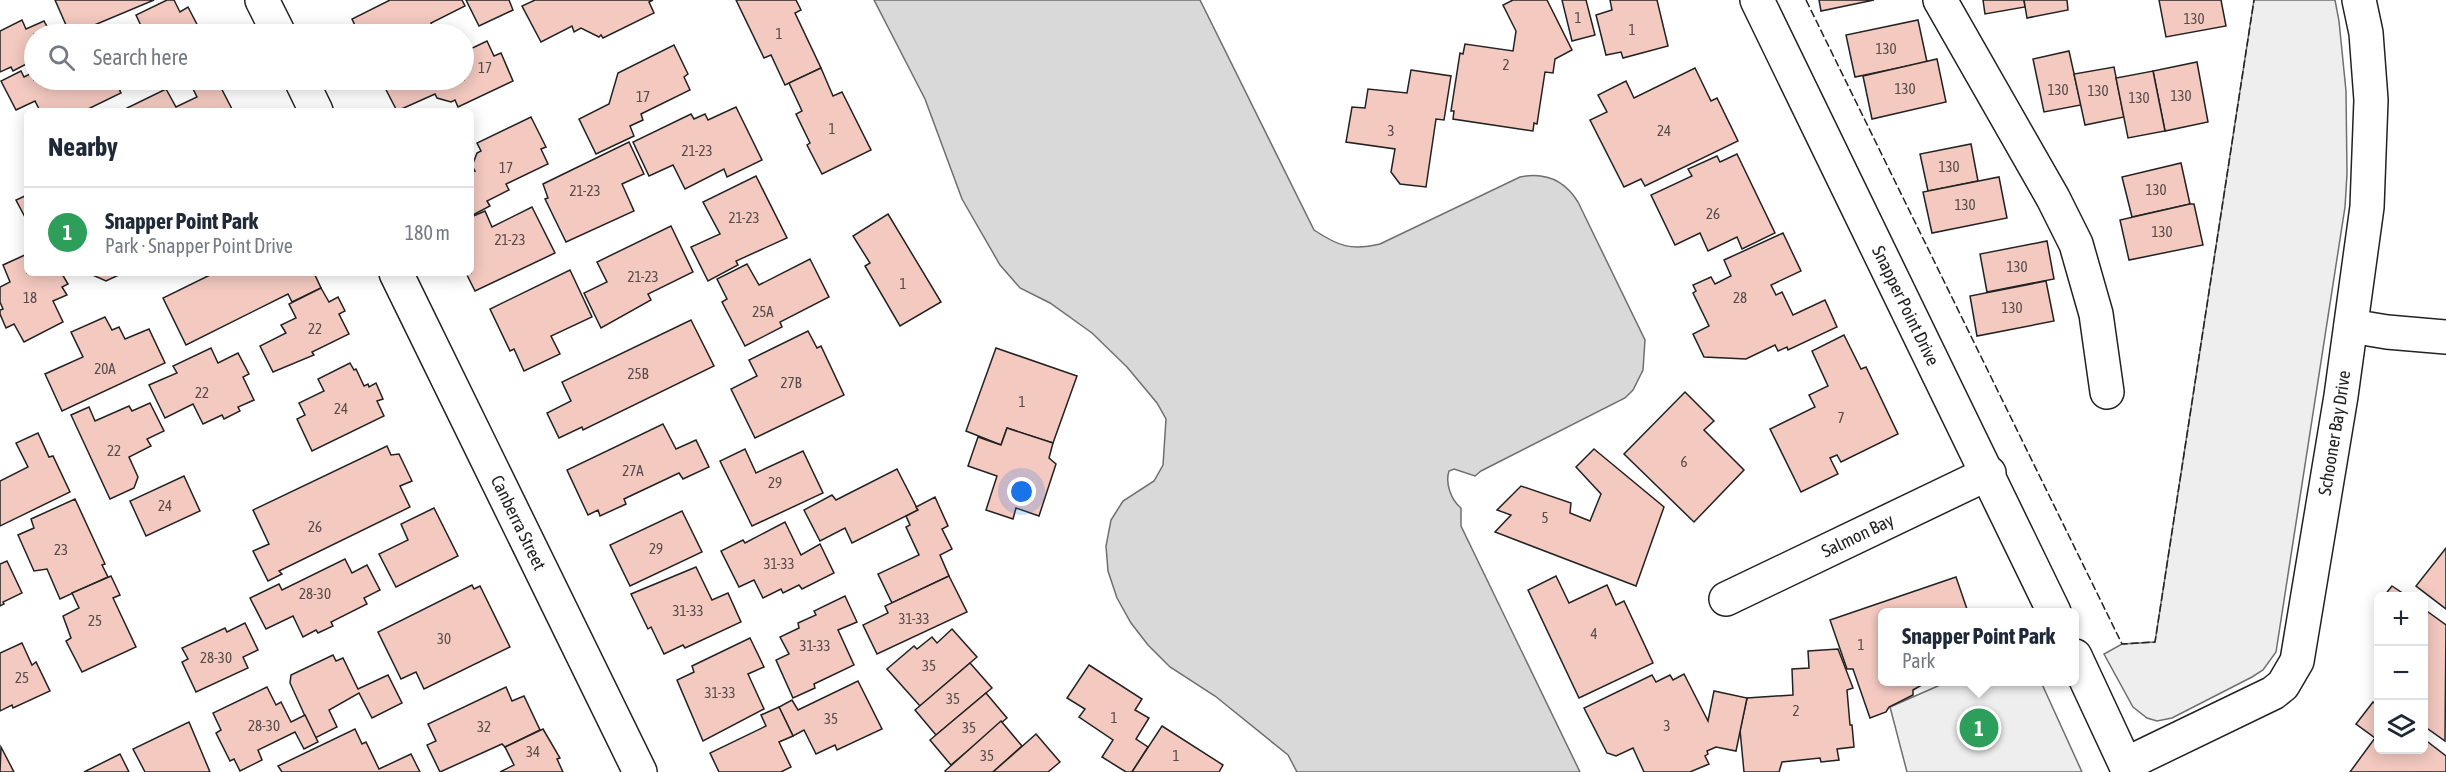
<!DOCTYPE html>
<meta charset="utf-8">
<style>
:root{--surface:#fff;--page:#f2f2f3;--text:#1f2937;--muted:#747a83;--line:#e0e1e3;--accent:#0f766e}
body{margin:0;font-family:"Asap Condensed",sans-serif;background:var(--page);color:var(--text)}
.controls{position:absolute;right:18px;bottom:18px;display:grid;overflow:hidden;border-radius:9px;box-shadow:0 3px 15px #0003}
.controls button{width:54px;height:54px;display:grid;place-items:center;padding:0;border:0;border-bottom:2px solid var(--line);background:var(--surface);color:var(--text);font:30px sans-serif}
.you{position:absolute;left:1022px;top:492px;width:21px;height:21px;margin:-15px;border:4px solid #fff;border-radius:50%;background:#1a73e8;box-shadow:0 0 0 9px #1a73e833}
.badge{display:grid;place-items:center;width:39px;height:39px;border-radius:50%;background:var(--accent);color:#fff;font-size:20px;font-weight:700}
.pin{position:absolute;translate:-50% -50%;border:3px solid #fff;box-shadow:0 2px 6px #0006}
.popup{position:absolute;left:1878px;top:608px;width:201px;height:78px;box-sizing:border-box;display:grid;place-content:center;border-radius:9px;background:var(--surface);filter:drop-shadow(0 2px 4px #0005);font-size:20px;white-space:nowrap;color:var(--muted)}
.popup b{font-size:22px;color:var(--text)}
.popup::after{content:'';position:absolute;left:50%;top:100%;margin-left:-12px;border:12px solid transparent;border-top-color:var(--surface)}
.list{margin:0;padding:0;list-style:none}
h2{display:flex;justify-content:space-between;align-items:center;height:78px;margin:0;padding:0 24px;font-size:26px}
h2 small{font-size:20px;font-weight:400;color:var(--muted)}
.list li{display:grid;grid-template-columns:39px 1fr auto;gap:18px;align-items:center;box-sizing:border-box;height:90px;padding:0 24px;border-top:2px solid var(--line)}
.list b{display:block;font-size:22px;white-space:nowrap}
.list p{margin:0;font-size:20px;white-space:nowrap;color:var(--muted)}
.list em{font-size:20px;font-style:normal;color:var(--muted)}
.icon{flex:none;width:33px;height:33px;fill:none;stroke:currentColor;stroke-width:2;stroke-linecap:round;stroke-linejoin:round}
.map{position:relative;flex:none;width:2446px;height:772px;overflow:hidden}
.search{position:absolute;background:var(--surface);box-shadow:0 3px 15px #0003;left:24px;top:24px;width:450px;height:66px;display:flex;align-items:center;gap:15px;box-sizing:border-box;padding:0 21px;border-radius:33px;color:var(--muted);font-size:22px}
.panel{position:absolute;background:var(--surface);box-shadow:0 3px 15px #0003;left:24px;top:108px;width:450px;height:168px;border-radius:9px}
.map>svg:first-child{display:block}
.green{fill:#eee;stroke:#6f6f6f;stroke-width:1.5}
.water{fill:#d9d9d9;stroke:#6f6f6f;stroke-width:1.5}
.building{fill:#f3c9c0;stroke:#222;stroke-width:1.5}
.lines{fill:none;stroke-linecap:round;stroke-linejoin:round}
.street-casing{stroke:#222;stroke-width:36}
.street{stroke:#fff;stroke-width:33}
.fence{stroke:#222;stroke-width:1.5;stroke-dasharray:8 3;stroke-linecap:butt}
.labels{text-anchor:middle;stroke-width:4.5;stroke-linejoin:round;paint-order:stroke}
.number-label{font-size:15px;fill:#564c4a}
.street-label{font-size:18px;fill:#222;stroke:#fff}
</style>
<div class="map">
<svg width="2446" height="772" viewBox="0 0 2446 772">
<rect width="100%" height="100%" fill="#fff"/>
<g class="green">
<path d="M 2254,0 L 2335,0 L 2339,21 L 2346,91 L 2347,174 L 2345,207 L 2276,652 L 2263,670 L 2252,677 L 2172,718 L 2157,721 L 2147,718 L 2133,707 L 2104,654 L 2122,644 L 2155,642 Z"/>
<path d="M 1947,682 L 2041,682 L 2082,772 L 1907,772 L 1890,707 Z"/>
</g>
<path class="water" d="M 874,0 L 1200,0 L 1314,230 C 1338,246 1351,251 1380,244 L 1520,177 C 1545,172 1565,181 1578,202 L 1645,340 L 1643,370 L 1633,390 L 1625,398 L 1481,471 L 1475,476 L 1454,469 L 1449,471 C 1445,483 1451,500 1461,508 L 1461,526 L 1580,772 L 1297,772 L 1288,755 L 1215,696 L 1170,667 L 1148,645 L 1131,623 L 1117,598 L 1108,571 L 1106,546 L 1111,520 L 1123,501 L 1154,481 L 1163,465 L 1166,419 L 1157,403 L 1127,367 L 1092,333 L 1050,303 L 1020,288 L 1000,265 L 962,199 L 925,99 Z"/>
<g class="building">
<path d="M 55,0 L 154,0 L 73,34 L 70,34 Z"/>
<path d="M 167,0 L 174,0 L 180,12 L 188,7 L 202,34 L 134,34 L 143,30 L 136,15 Z"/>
<path d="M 390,0 L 462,0 L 465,6 L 431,23 L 437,34 L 359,34 L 352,19 Z"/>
<path d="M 466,0 L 509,0 L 513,10 L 479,26 Z"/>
<path d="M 535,0 L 653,0 L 649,2 L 654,13 L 603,38 L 601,35 L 599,37 L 581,28 L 574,32 L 572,26 L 541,42 L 522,6 Z"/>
<path d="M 736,0 L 796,0 L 801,10 L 795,13 L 821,68 L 785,85 L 771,55 L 764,58 Z"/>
<path d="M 1513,0 L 1547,0 L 1572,50 L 1555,59 L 1553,73 L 1545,72 L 1537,124 L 1534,123 L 1533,131 L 1453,119 L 1454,111 L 1451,111 L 1460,53 L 1463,54 L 1465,44 L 1513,51 L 1516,31 L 1503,5 Z"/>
<path d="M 1562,0 L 1586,0 L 1595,35 L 1572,41 Z"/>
<path d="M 1610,0 L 1657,0 L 1668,46 L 1623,58 L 1621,52 L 1606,55 L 1596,15 L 1612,10 Z"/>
<path d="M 1819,0 L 1874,0 L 1821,11 Z"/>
<path d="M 1983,0 L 2024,0 L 2025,7 L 1985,14 Z"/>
<path d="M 2024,0 L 2067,0 L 2068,10 L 2027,18 Z"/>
<path d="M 2159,0 L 2221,0 L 2226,26 L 2166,37 Z"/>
<path d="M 22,20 L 26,29 L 44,21 L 51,34 L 34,34 L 34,60 L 13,71 L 11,67 L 0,72 L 0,31 Z"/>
<path d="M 1918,20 L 1927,62 L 1855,77 L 1846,35 Z"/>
<path d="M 487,41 L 494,56 L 501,53 L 513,81 L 458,107 L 455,100 L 451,102 L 437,98 L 435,94 L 397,111 L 381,80 L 464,80 L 464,52 Z"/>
<path d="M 674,45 L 688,74 L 684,77 L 690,90 L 641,114 L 643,120 L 630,126 L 634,136 L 596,154 L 579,119 L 609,104 L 618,73 Z"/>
<path d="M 2069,51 L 2081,105 L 2044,112 L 2033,59 Z"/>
<path d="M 1937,59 L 1946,102 L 1872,119 L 1863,76 Z"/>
<path d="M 2197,62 L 2208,122 L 2165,131 L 2153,71 Z"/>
<path d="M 2114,67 L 2124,117 L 2085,125 L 2074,74 Z"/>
<path d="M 821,68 L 833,96 L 842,92 L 871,150 L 822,174 L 807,145 L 810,143 L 796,114 L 802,111 L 789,83 Z"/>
<path d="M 1695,68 L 1711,101 L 1717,98 L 1738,141 L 1645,186 L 1641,179 L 1624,187 L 1590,120 L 1607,112 L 1598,95 L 1626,81 L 1634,98 Z"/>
<path d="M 1411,70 L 1451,76 L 1444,120 L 1436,119 L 1426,187 L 1400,184 L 1391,172 L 1395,149 L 1346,142 L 1352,107 L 1365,108 L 1368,89 L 1407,93 Z"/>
<path d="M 21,71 L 24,77 L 34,72 L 34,80 L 114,80 L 121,93 L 84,111 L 40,111 L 35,101 L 16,110 L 1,81 Z"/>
<path d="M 2153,71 L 2165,131 L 2128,138 L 2116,78 Z"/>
<path d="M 114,80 L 151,80 L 139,85 L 138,81 L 120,90 Z"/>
<path d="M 191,80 L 217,80 L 233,111 L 129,111 L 127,108 L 166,89 L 176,107 L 197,97 L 189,81 Z"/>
<path d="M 736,107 L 762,160 L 727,177 L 724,169 L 685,189 L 673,165 L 649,176 L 633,142 L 691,114 L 694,119 L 705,114 L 708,120 Z"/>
<path d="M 531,117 L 546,147 L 541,149 L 548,164 L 506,184 L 509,190 L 487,201 L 490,206 L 471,216 L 471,172 L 475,171 L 472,166 L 477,153 L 481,151 L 477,143 Z"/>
<path d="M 629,142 L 644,174 L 622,184 L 634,211 L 566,242 L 545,199 L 548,198 L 543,184 Z"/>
<path d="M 1971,144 L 1978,181 L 1928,191 L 1920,154 Z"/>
<path d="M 1737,154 L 1775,233 L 1742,249 L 1737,237 L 1708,251 L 1700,233 L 1675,245 L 1651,195 L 1692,176 L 1688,169 L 1717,156 L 1720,162 Z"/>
<path d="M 2181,163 L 2190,204 L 2132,217 L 2122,177 Z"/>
<path d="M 756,176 L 787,238 L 736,261 L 738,265 L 708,281 L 691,247 L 720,234 L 703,202 Z"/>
<path d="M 1999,177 L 2007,218 L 1932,233 L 1923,192 Z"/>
<path d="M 27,195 L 27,221 L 16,200 Z"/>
<path d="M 2190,204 L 2194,204 L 2203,245 L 2129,260 L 2120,220 Z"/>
<path d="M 532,207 L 555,253 L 475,291 L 466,273 L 471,273 L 471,217 L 485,211 L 492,227 Z"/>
<path d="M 888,214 L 941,302 L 900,326 L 865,266 L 870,263 L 853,236 Z"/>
<path d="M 671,226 L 693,272 L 648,294 L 651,300 L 601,328 L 584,293 L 607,282 L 597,262 Z"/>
<path d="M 1783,233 L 1801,271 L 1771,285 L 1776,295 L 1782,292 L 1793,315 L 1825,300 L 1837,327 L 1788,350 L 1787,347 L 1778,351 L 1775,345 L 1746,359 L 1704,357 L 1693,334 L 1709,326 L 1693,293 L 1696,291 L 1693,285 L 1711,277 L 1715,284 L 1731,276 L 1724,260 Z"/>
<path d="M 2047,241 L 2054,279 L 1987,292 L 1980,254 Z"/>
<path d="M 27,254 L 27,273 L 64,273 L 62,274 L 68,284 L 62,287 L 67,295 L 53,301 L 63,322 L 24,342 L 14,324 L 6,328 L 0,314 L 0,310 L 3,309 L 0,302 L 0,287 L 10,282 L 3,265 Z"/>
<path d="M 810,259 L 829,297 L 780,322 L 782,327 L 745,346 L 722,302 L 727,299 L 717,279 L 747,264 L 759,285 Z"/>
<path d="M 570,270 L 592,317 L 551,336 L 560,354 L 524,371 L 514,349 L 510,351 L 490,309 Z"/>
<path d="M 88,273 L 123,273 L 106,281 Z"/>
<path d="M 214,273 L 314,273 L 321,288 L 292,302 L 288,294 L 186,345 L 163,298 Z"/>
<path d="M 2046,281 L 2054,321 L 1977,336 L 1970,296 Z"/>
<path d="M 321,288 L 329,302 L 338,297 L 345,311 L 339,314 L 349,334 L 312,352 L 314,355 L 273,372 L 260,346 L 286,333 L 281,325 L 296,318 L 289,304 Z"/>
<path d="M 105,317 L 112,330 L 119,327 L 125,339 L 149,329 L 165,363 L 62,411 L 45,374 L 83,357 L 71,332 Z"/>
<path d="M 691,320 L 714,366 L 583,430 L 582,427 L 559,438 L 547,413 L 571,401 L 562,382 Z"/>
<path d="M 808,331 L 817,348 L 821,346 L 844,395 L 755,438 L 731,389 L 757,376 L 749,360 Z"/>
<path d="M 1844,335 L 1861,369 L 1866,367 L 1898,434 L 1841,462 L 1837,455 L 1830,458 L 1838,474 L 1801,492 L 1770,429 L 1815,407 L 1809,395 L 1828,386 L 1812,351 Z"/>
<path d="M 211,348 L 218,363 L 238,353 L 249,374 L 243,377 L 254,400 L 238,407 L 240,411 L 224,419 L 222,415 L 203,424 L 193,404 L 165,418 L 149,385 L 177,373 L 173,366 Z"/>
<path d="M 996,348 L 1077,376 L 1053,443 L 1007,428 L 1001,445 L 966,431 Z"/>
<path d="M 350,363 L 354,370 L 356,369 L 364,386 L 368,384 L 369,387 L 376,383 L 383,399 L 377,401 L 384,416 L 312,451 L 297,419 L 305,415 L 299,403 L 324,391 L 318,379 Z"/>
<path d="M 1685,392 L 1714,421 L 1704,430 L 1744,470 L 1694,522 L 1624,454 Z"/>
<path d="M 150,403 L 164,431 L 147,439 L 151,446 L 129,457 L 138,477 L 134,488 L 110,499 L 71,415 L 89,407 L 95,421 L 129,406 L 132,411 Z"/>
<path d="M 663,424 L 676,449 L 696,440 L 709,467 L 683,479 L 679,473 L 624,499 L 626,504 L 600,516 L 598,510 L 588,515 L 567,470 Z"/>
<path d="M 1007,428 L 1053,443 L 1049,458 L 1056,464 L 1039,516 L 1016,508 L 1013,519 L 986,510 L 997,476 L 968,466 L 978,437 L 1001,445 Z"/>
<path d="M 38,433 L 49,457 L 53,456 L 70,492 L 0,526 L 0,481 L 28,467 L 16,443 Z"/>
<path d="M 387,446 L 391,455 L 399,454 L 412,481 L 400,486 L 410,507 L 279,571 L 282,574 L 268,581 L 253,551 L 269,544 L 253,510 Z"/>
<path d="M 745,449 L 756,473 L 803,451 L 823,493 L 752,526 L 720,461 Z"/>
<path d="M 1594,449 L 1664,507 L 1636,586 L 1495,532 L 1511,515 L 1497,510 L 1521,486 L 1571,503 L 1570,513 L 1590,521 L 1601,494 L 1576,467 Z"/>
<path d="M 897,469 L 918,510 L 852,543 L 845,528 L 820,541 L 804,510 L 832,495 L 836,500 Z"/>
<path d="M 184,476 L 200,511 L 146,536 L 130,501 Z"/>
<path d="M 935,497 L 948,526 L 942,529 L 952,549 L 940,555 L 949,576 L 892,603 L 878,574 L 919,555 L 906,527 L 910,525 L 906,516 L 918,510 L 916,507 Z"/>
<path d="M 75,499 L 105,564 L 102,565 L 108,577 L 60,599 L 47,569 L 34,571 L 18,535 L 34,528 L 31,519 Z"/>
<path d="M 434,508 L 458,556 L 396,587 L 379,554 L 408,540 L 401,524 Z"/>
<path d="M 682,511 L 702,552 L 630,586 L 610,545 Z"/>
<path d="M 785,522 L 801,555 L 820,544 L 834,573 L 802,589 L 799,585 L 783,593 L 781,589 L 763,598 L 754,580 L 739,587 L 721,551 L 743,540 L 745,543 Z"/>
<path d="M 2446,548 L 2446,609 L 2416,586 Z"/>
<path d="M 345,559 L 352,573 L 367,565 L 380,590 L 364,598 L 367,604 L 331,622 L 333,626 L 318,633 L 316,630 L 303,637 L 293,616 L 266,629 L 250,598 L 279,584 L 282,590 Z"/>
<path d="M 7,561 L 22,593 L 3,602 L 4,604 L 0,606 L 0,564 Z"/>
<path d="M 696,567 L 712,600 L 728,593 L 741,622 L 685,648 L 683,645 L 664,654 L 651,627 L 648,629 L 631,594 Z"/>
<path d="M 111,576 L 120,595 L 113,598 L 136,647 L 82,672 L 66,641 L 71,638 L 63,616 L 79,608 L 72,593 Z"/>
<path d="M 949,576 L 967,612 L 877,654 L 863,625 L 888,613 L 885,606 Z"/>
<path d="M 1556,576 L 1569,603 L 1607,585 L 1616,605 L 1624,601 L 1653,663 L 1579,698 L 1528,590 Z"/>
<path d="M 1956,577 L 1968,612 L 1883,612 L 1883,682 L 1927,682 L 1913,690 L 1913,695 L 1889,707 L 1886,712 L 1870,718 L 1853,669 L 1847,669 L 1830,620 Z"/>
<path d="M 472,585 L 474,589 L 480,586 L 510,647 L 424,689 L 416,672 L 401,679 L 378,632 Z"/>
<path d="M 2392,586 L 2407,596 L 2384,596 Z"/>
<path d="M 845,596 L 857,622 L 838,630 L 854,665 L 814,684 L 815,688 L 793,698 L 776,660 L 789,654 L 780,637 L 799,628 L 798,623 L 816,615 L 814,611 Z"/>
<path d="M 2424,609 L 2446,625 L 2445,741 L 2424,726 Z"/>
<path d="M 245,623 L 258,650 L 243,657 L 248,668 L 196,692 L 182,662 L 188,659 L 182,648 L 225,628 L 227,632 Z"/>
<path d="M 952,629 L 977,657 L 920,706 L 887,669 L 914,646 L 917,649 L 932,637 L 937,643 Z"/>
<path d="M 750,638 L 764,667 L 748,674 L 764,709 L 703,741 L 677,680 L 694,672 L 692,666 Z"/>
<path d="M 22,643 L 32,665 L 36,662 L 50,691 L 13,708 L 12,705 L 0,711 L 0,653 Z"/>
<path d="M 1838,649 L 1853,688 L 1847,690 L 1850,725 L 1852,725 L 1854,747 L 1837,749 L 1839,760 L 1821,762 L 1820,758 L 1782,762 L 1779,772 L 1744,772 L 1740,730 L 1747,698 L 1793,695 L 1792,669 L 1809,668 L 1808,651 Z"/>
<path d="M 333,655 L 336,661 L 343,658 L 358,689 L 388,675 L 402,703 L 372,718 L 359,693 L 329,710 L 337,727 L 315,738 L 290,683 L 291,675 Z"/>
<path d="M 970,663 L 992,688 L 936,735 L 915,710 Z"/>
<path d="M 1089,665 L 1142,699 L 1135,710 L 1149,718 L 1136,739 L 1148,747 L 1132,772 L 1126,772 L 1102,757 L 1113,740 L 1079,717 L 1085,709 L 1067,698 Z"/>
<path d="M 1684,674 L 1708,721 L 1714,691 L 1747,698 L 1736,751 L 1716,747 L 1707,751 L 1708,754 L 1705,756 L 1709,764 L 1690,772 L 1644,772 L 1633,748 L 1616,756 L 1607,753 L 1584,708 L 1652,675 L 1656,682 L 1670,675 L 1673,680 Z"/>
<path d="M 858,681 L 882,729 L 837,750 L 835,745 L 816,754 L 804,730 L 793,736 L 779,707 L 792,700 L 798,710 Z"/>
<path d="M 267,687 L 276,705 L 281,702 L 291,722 L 305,715 L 318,742 L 304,749 L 295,732 L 258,750 L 262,760 L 240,771 L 234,759 L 230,761 L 216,733 L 221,730 L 213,713 Z"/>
<path d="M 506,687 L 512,701 L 524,696 L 540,730 L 505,747 L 502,744 L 440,772 L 427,745 L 436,741 L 428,724 Z"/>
<path d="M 986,693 L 1007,718 L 951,765 L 930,740 Z"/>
<path d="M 2373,702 L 2378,705 L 2378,750 L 2424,750 L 2424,739 L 2446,756 L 2446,772 L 2350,772 L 2375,738 L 2356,724 Z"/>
<path d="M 779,707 L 793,736 L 779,742 L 791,767 L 781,772 L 719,772 L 710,753 L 766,726 L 761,715 Z"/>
<path d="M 1001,721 L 1022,746 L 993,772 L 946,772 L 945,771 Z"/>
<path d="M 189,722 L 210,772 L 145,772 L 133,749 Z"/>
<path d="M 1162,726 L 1223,765 L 1219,772 L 1132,772 Z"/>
<path d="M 355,729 L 362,744 L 366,742 L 379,769 L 411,754 L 420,772 L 282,772 L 278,766 Z"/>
<path d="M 543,729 L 560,758 L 557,759 L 563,772 L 500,772 L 514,765 L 505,747 Z"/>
<path d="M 1036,734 L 1060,762 L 1048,772 L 993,772 Z"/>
<path d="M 1,747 L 14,772 L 0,772 Z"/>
<path d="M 120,754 L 129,772 L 84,772 Z"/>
</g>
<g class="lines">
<g class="street-casing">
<g id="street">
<path d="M 262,0 L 279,34"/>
<path id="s1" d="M 1757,0 L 2054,612"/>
<path d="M 1940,0 L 2053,198 L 2076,244 L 2096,314 L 2107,392"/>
<path d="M 301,80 L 316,111"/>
<path id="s2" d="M 396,273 L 640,772"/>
<path d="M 2351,326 L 2387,332 L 2446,337"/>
<path id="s3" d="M 1726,599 L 1989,473"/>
<path d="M 2075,656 L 2129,772"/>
<path id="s4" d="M 2126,764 L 2273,693 L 2283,685 L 2297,661 L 2341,396 L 2367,207 L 2371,100 L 2366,33 L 2359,0"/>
</g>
</g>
<use href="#street" class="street"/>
<path class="fence" d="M 1806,0 L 2122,644 L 2155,642 L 2254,0"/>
</g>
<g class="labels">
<g class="number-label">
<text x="1578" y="23">1</text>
<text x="2194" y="24">130</text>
<text x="1632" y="35">1</text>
<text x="779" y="39">1</text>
<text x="1886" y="54">130</text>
<text x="1506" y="70">2</text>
<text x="485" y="73">17</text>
<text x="1905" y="94">130</text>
<text x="2058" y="95">130</text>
<text x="2098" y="96">130</text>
<text x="2181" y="101">130</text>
<text x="643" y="102">17</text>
<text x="2139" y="103">130</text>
<text x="832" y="134">1</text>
<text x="1391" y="136">3</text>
<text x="1664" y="136">24</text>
<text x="697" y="156">21-23</text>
<text x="1949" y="172">130</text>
<text x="506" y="173">17</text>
<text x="2156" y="195">130</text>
<text x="585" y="196">21-23</text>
<text x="1965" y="210">130</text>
<text x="1713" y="219">26</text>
<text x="744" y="223">21-23</text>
<text x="2162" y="237">130</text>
<text x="510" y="245">21-23</text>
<text x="2017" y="272">130</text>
<text x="643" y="282">21-23</text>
<text x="903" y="289">1</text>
<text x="30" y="303">18</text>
<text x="1740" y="303">28</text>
<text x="2012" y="313">130</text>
<text x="763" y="317">25A</text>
<text x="315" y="334">22</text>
<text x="105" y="374">20A</text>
<text x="638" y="379">25B</text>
<text x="791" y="388">27B</text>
<text x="202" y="398">22</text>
<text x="1022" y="407">1</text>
<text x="341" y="414">24</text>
<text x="1841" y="423">7</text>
<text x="114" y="456">22</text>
<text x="1684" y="467">6</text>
<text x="633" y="476">27A</text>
<text x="775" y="488">29</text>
<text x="165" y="511">24</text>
<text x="1545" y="523">5</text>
<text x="315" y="532">26</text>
<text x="656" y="554">29</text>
<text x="61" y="555">23</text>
<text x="779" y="569">31-33</text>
<text x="315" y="599">28-30</text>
<text x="688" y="616">31-33</text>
<text x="914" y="624">31-33</text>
<text x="95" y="626">25</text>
<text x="1594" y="639">4</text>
<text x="444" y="644">30</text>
<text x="1861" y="650">1</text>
<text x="815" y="651">31-33</text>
<text x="216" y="663">28-30</text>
<text x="929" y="671">35</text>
<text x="22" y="683">25</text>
<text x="720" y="698">31-33</text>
<text x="953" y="704">35</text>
<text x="1796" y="716">2</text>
<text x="1114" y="723">1</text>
<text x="831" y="724">35</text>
<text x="264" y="731">28-30</text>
<text x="1667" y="731">3</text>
<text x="484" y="732">32</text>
<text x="969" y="733">35</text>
<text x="533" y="757">34</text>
<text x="987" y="761">35</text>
<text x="1176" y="761">1</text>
</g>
<g class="street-label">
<text dy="6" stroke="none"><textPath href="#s1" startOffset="340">Snapper Point Drive</textPath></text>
<text dy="6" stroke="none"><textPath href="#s4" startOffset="435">Schooner Bay Drive</textPath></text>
<text dy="6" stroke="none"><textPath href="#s2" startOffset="278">Canberra Street</textPath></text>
<text dy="6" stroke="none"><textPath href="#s3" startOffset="146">Salmon Bay</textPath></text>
</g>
</g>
</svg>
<div class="controls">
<button>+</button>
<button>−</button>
<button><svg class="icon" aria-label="layers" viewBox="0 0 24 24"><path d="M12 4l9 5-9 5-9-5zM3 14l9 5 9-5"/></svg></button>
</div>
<div class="you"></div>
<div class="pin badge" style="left:1979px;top:728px;background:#2e9e5b">1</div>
<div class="popup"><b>Snapper Point Park</b>Park</div>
<div class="search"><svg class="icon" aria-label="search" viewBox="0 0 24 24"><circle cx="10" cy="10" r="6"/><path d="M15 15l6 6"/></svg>Search here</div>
<section class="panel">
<h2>Nearby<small></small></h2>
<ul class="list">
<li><span class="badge" style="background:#2e9e5b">1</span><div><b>Snapper Point Park</b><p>Park · Snapper Point Drive</p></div><em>180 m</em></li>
</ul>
</section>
</div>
